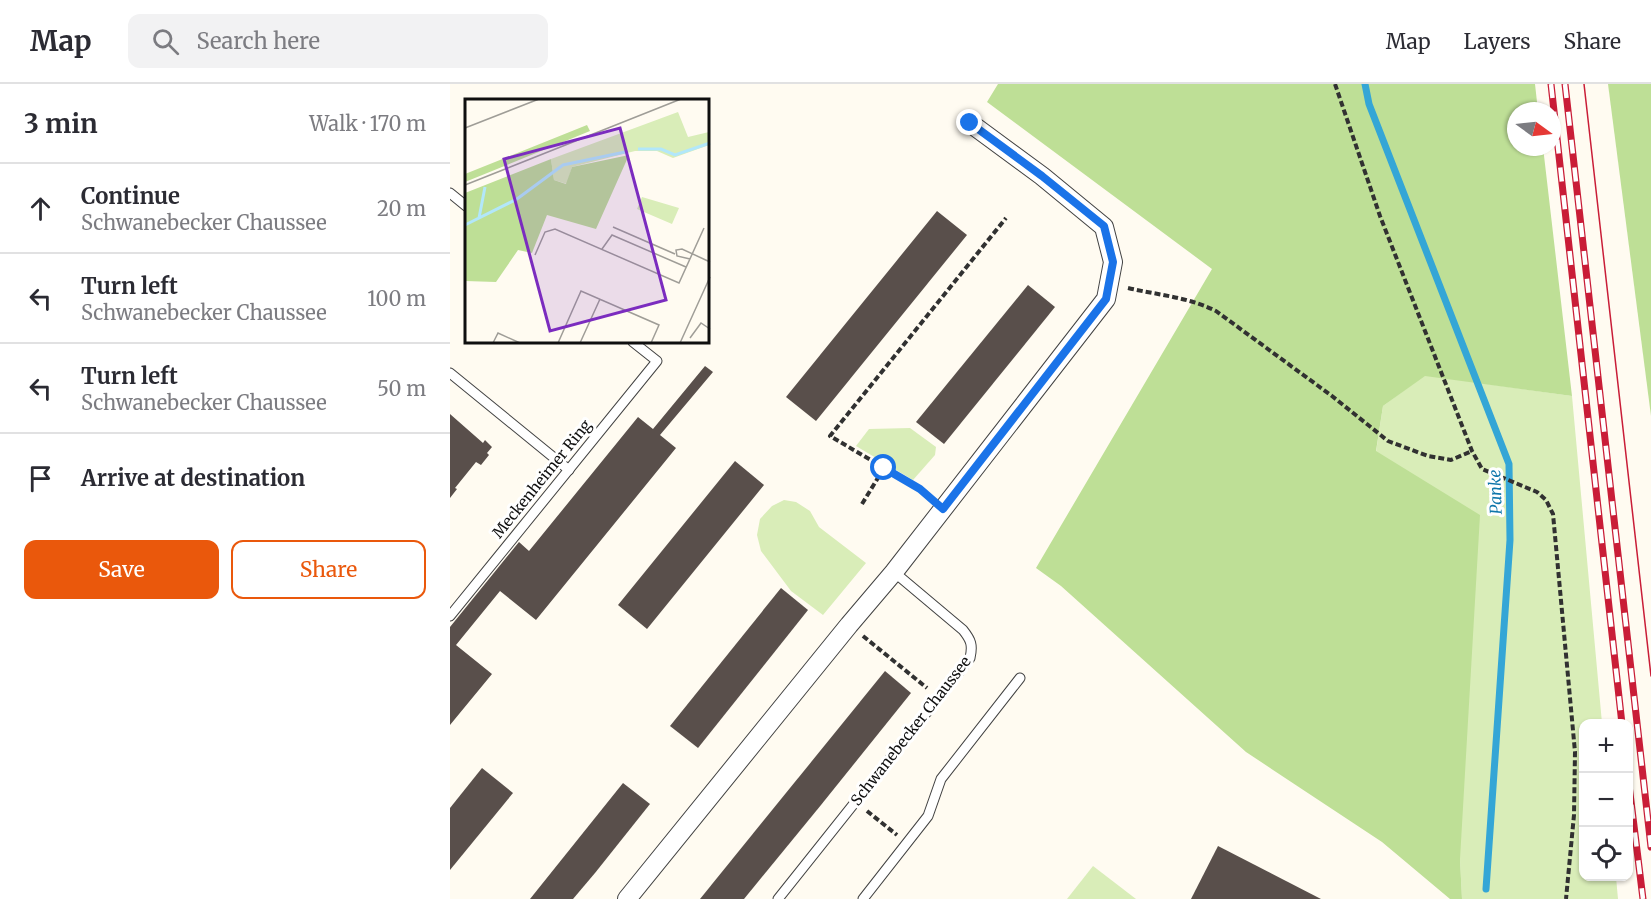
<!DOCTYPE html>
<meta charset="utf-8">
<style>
:root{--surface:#fff;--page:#f2f2f3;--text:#2b2b33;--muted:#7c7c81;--line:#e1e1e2;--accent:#ea580c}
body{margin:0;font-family:Merriweather,serif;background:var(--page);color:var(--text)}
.controls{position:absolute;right:18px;bottom:18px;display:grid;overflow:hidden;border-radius:12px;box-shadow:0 2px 4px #0004}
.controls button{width:54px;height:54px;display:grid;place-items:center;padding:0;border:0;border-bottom:2px solid var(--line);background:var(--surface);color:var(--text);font:30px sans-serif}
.compass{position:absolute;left:1057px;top:18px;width:54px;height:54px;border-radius:50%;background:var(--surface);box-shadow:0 2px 4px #0004;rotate:105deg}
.stop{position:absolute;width:18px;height:18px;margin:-14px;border:4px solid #1a73e8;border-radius:50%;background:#fff}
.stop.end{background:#1a73e8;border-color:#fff;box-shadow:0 2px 6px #0008}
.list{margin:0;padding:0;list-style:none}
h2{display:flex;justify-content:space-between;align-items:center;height:78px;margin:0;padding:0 24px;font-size:26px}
h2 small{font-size:20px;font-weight:400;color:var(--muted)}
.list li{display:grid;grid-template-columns:39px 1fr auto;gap:18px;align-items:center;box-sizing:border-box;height:90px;padding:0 24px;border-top:2px solid var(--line)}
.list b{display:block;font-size:22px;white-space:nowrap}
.list p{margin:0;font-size:20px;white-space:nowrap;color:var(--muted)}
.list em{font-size:20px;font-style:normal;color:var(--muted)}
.actions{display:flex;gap:12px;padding:18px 24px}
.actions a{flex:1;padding:14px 0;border:2px solid var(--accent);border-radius:12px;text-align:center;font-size:21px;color:var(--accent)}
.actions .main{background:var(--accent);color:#fff}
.icon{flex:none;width:33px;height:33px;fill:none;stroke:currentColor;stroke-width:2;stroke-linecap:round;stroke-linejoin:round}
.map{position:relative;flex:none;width:1201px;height:815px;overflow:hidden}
header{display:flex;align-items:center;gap:36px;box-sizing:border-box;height:84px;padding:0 30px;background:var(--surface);border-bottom:2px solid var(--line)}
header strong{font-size:28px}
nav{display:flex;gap:33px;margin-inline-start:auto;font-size:21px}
.search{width:420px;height:54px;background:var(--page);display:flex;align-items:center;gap:15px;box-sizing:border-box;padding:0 21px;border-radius:12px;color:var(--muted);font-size:22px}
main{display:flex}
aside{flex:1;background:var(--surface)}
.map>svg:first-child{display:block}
.green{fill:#d9edb8}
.forest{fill:#bedf96}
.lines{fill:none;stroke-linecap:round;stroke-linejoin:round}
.stream{stroke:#34a6d6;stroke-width:7}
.building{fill:#594f4b}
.service-casing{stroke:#424242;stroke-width:11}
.minor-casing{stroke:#424242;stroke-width:20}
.path{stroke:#313131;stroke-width:4;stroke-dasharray:6 3;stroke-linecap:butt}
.service{stroke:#fff;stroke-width:9}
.minor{stroke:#fff;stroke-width:18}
.tram{stroke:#c91d37;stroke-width:1.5}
.rail-casing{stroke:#c91d37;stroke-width:7}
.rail{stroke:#fff;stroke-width:4.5;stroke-dasharray:14;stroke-linecap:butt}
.route{stroke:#1a73e8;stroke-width:8}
.labels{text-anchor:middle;stroke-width:6;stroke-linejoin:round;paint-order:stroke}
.street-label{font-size:15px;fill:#0f0f0f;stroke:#fff}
.water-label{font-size:16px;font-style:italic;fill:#0f76aa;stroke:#fff}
.inset-river{fill:none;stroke:#b2e7fa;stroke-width:3}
.inset-road{fill:none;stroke:#9f9d97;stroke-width:1.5}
.view{fill:#7b2cbf;fill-opacity:0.15;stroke:#7b2cbf;stroke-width:3}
.inset-edge{fill:none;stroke:#0f0f0f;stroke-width:3}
</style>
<header>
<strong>Map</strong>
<div class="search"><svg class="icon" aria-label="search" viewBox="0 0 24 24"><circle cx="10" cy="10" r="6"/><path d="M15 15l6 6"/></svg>Search here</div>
<nav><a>Map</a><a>Layers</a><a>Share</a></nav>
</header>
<main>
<aside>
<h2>3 min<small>Walk · 170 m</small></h2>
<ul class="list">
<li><svg class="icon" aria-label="ahead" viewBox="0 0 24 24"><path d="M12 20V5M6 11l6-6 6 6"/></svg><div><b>Continue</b><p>Schwanebecker Chaussee</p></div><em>20 m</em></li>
<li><svg class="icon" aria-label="left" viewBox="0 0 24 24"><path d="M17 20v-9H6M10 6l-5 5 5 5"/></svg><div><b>Turn left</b><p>Schwanebecker Chaussee</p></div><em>100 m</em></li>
<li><svg class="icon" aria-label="left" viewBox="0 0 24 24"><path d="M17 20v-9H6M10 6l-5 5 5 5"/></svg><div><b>Turn left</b><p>Schwanebecker Chaussee</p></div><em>50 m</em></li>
<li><svg class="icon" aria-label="arrive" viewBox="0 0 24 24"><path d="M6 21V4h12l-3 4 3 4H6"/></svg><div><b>Arrive at destination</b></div></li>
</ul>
<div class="actions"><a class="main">Save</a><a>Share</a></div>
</aside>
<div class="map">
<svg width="1201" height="815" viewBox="0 0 1201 815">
<rect width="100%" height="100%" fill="#fffbf1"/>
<g class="green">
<path d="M 975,291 L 1122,312 L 1152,639 L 1134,640 L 1134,792 L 1166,793 L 1168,815 L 1012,815 L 1010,775 L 926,368 L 933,322 Z"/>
<path d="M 460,344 L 486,363 L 485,371 L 463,396 L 406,362 L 419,345 Z"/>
<path d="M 334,416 L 346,418 L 360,427 L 369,443 L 416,479 L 373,531 L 341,507 L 311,467 L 307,451 L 310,435 L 322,422 Z"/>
<path d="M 643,782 L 686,815 L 617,815 Z"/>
</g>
<g class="forest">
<path d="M 548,0 L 1085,0 L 1088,27 L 1066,27 L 1066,63 L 1093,63 L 1122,312 L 975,292 L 933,322 L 926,367 L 1030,431 L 1010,775 L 1012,815 L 1000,815 L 932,758 L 796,668 L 611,502 L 586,484 L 762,185 L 537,18 Z"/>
<path d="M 1158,0 L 1201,0 L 1201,332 Z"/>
</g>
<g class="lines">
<path class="stream" d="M 915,0 L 919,20 L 1059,380 L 1060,456 L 1036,805"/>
</g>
<g class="building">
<path d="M 487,127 L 517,151 L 366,337 L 336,313 Z"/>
<path d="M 578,201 L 605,223 L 494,360 L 466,338 Z"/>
<path d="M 255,282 L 263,288 L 210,351 L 226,364 L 86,536 L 50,507 L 6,561 L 42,590 L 0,641 L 0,543 L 69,458 L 79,467 L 188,333 L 203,345 Z"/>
<path d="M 0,330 L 33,359 L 35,356 L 42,363 L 37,369 L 39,371 L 31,381 L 26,378 L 5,404 L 7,405 L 0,414 Z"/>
<path d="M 285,377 L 314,401 L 197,545 L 168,521 Z"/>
<path d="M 331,504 L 358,526 L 248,664 L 220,642 Z"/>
<path d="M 435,587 L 461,609 L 371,721 L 294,815 L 250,815 Z"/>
<path d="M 32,684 L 63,709 L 0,786 L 0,724 Z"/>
<path d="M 173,699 L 200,720 L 145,789 L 123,815 L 80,815 Z"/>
<path d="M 768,762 L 871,815 L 741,815 Z"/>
</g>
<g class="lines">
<g class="service-casing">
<g id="service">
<path d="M 0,109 L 16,122"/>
<path d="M 0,289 L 119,386"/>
<path d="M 0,532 L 207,277 L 183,258"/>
<path d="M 328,815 L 520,574 C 523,561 521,556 513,546 L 444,488"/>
<path d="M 413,815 L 478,732 L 491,695 L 570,594"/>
</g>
</g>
<g class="minor-casing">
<path id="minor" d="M 177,815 L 399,541 L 444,488 L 656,215 L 663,178 L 654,143 L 592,92 L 520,39"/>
</g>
<g class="path">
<path d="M 885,0 L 930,132 L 1022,367 L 1032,385 L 1087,408 L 1096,416 L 1103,430 L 1125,668 L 1124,731 L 1116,815"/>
<path d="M 678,204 C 708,211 738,213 766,227 L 882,312 L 938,357 L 978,372 L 1001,376 L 1022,367"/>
<path d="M 480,414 L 470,405 L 380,352 L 556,134"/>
<path d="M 412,420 L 434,384"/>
<path d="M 413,552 L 477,604"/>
<path d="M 417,727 L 447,751"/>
</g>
<use href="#service" class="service"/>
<use href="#minor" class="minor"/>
<path class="tram" d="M 1134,0 L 1201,592"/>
<g class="rail-casing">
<g id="rail">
<path d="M 1101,0 L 1172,640"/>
<path d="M 1115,0 L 1201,763"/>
<path d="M 1178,693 L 1193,815"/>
</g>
</g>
<use href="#rail" class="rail"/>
</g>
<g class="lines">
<path class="route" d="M 434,384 L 470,405 L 493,425 L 656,215 L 663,178 L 654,142 L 592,92 L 520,39"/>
</g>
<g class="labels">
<g class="street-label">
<text transform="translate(92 395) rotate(-51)" y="5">Meckenheimer Ring</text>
<text transform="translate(461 647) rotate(-52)" y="5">Schwanebecker Chaussee</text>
</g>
<g class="water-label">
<text transform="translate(1045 408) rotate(-92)" y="6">Panke</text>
</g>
</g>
<g transform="translate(15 15)">
<rect width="244" height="244" fill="#fffbf1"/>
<path d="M 213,13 L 223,38 L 244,33 L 244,46 L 208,59 L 192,52 L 170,52 L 107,68 L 102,85 L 89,81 L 86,60 ZM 177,98 L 214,109 L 207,125 L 172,110 Z" fill="#d9edb8"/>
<path d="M 122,26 L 125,32 L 0,83 L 0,75 ZM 164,56 L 131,130 L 82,116 L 67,154 L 53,151 L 31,183 L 0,182 L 0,94 L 86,60 L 89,81 L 101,85 L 107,68 Z" fill="#bedf96"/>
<path class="inset-river" d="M 173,50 L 196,50 L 210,56 L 245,44M 14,119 L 20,88M 0,126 L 52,100 L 98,66 L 160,53"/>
<path class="inset-road" d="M 0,29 L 74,0M 0,86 L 216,0M 148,128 L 210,155M 137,150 L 147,136 L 221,168M 70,156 L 80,133 L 90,130 L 214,184 L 239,129M 225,160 L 212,157 L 211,151 L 217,150 L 245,163M 225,239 L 236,224 L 245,230M 28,244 L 33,234 L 55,244M 93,244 L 116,192 L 194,226 L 186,244M 115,244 L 135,200M 215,244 L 245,178"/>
<path class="view" d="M 155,29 L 201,201 L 85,232 L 39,60 Z"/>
<rect width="244" height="244" class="inset-edge"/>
</g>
</svg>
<div class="controls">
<button>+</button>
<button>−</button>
<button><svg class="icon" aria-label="locate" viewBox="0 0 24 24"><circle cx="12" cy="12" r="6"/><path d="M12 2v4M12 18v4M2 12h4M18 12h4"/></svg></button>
</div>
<svg class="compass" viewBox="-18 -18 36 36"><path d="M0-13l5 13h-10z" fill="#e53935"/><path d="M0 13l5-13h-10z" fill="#7c7c81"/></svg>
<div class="stop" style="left:434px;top:384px"></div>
<div class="stop end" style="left:520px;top:39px"></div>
</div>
</main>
